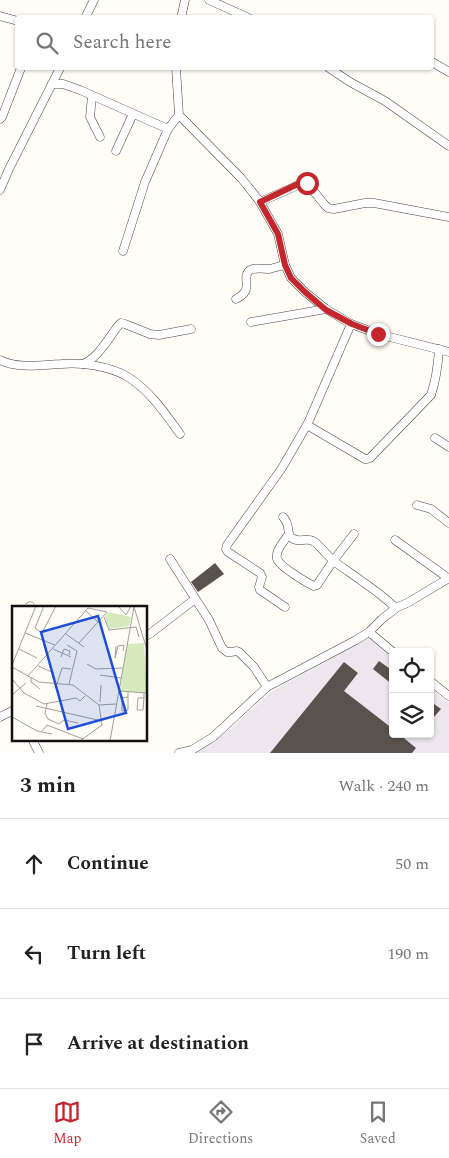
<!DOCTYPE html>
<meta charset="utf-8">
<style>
:root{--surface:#fff;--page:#f2f2f2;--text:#222;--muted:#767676;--line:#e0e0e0;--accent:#c4262e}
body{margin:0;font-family:Spectral,serif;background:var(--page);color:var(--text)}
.controls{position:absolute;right:15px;bottom:15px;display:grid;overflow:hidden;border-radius:5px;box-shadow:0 1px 4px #0004}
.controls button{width:45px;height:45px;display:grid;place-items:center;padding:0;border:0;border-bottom:1px solid var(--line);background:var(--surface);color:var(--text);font:25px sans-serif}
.stop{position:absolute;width:15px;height:15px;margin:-11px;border:4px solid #c4262e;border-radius:50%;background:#fff}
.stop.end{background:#c4262e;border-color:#fff;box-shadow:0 1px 5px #0008}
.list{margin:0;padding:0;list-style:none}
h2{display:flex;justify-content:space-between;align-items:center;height:65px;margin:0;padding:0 20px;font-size:21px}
h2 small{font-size:16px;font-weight:400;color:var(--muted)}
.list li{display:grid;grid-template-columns:32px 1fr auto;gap:15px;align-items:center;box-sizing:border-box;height:90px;padding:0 20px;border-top:1px solid var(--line)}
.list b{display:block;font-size:19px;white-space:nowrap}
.list em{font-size:16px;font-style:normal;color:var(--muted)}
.icon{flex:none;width:28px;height:28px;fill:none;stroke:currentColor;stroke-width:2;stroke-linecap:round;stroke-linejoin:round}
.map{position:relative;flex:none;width:449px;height:753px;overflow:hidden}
.search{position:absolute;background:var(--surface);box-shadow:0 1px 4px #0004;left:15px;right:15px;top:15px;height:55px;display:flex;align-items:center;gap:12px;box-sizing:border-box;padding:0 18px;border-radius:5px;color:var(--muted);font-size:19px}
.sheet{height:335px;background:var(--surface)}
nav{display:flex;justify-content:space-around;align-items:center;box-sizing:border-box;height:70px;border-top:1px solid var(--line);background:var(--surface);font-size:14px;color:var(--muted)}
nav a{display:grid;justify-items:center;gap:2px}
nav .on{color:var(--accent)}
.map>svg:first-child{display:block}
.industrial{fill:#eee6ef}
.building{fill:#5a524d}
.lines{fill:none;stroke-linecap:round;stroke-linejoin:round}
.street-casing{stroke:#444;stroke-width:9}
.street{stroke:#fff;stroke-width:8}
.route{stroke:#c4262e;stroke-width:6}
.inset-road{fill:none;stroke:#a09f9a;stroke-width:1}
.view{fill:#1d4ed8;fill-opacity:0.15;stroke:#1d4ed8;stroke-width:2.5}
.inset-edge{fill:none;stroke:#111;stroke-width:2.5}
</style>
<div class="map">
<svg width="449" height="753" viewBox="0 0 449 753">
<rect width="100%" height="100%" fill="#fffdf5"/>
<path class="industrial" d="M 368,638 L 393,658 L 393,734 L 430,734 L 430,688 L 449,703 L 449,753 L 194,753 L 229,730 L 272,691 Z"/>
<g class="building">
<path d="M 215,563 L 224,574 L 198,592 L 191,582 Z"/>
<path d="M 379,661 L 393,671 L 393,685 L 373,669 Z"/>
<path d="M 344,662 L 358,673 L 344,691 L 393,729 L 393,734 L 399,734 L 416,748 L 412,753 L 270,753 Z"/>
<path d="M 430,701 L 441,709 L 434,717 L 430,714 Z"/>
</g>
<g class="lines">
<g class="street-casing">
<g id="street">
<path d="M 209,0 L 249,18"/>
<path d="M 0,16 L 18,21"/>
<path d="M 85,18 L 94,0"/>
<path d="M 181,18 L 185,0"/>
<path d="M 432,62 L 449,72"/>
<path d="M 176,68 L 179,115 L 241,178 L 250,189 L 260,202 L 278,234 L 285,265 L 291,278 L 305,292 L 326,309 L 351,324 L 378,334 L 449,352"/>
<path d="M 329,68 L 350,82 L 385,101 L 449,146"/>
<path d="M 52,84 L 63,84 L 80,90 L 168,129 L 179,115"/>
<path d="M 92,96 L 90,117 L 100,137"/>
<path d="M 0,119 L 2,117 L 21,68"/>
<path d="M 116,151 L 133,114"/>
<path d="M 0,190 L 9,169 L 60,68"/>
<path d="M 260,202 L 305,182 L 307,183 L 324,204 L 328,208 L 334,209 L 365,203 L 374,203 L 449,217"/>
<path d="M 123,251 L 145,182 L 168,129"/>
<path d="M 236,299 C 255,290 241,278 249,271 C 253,267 263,269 269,269 C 274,268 280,266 285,265"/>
<path d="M 251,322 L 326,309"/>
<path d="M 0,360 C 19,369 40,365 61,364 C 81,362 110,366 128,377 C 150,391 165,413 180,434"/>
<path d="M 83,364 C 98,358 108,339 118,326 L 121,323 L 125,324 L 150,334 L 159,335 L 191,329"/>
<path d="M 307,425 L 365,459 L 367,459 L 370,458 L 431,395 C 436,380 438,365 439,349"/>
<path d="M 435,438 L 449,447"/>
<path d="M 417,505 L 431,509 L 449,523"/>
<path d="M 283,517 C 291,525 286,532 291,537 C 297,544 306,537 313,541 C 321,546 327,556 335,562 C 344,569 354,575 363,582 C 375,590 386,599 396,608"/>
<path d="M 289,534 C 285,540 278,547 277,554 C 276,557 277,560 279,562 C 283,568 307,583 314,586 L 317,585 L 333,561 L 354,534"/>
<path d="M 395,540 L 448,578"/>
<path d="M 170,559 L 209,620 L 222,648 L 227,652 L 231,652 L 237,651 L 239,652 L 254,667 L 267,687"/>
<path d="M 30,607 L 30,606"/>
<path d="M 285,607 L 260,590 L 259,587 L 262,577 L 260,573 L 228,552 L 226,549 L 227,545 L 282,468 L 308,423 L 351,324"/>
<path d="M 369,632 L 393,652"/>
<path d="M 146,636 L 151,633 L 195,599"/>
<path d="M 430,681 L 449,696"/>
<path d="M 0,717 L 14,710"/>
<path d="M 32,739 L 39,753"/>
<path d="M 179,753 L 192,750 L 213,737 L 267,687 L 356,640 L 369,632 L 382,619 L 396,608 L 409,602 L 449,578"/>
</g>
</g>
<use href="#street" class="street"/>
</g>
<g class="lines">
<path class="route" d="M 307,183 L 302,182 L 260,202 L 278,234 L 285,265 L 291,278 L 305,292 L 326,310 L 352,324 L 378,334"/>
</g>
<g transform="translate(12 606)">
<rect width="135" height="135" fill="#fffdf5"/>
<path d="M 96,6 L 119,11 L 117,20 L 97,23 L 93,11 ZM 132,37 L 135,87 L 108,85 L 115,38 Z" fill="#d5ebbd"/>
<path class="inset-road" d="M 32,0 L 23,22 L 30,27 L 44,0M 106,0 L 114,9 L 119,0M 122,1 L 135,44M 74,5 L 86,16M 92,11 L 97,24 L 124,21 L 127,31M 13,27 L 43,39M 54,28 L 72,41M 67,37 L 95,6 L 76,2M 55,39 L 65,45 L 57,78M 104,40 L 103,52 L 106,40 L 112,39 L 111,45M 7,43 L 25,52M 41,43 L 59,51M 49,51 L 52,43 L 58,45 L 57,49M 75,58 L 84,63 L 111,62M 0,59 L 24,0M 26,60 L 42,67M 0,61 L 27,76 L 61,79 L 87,99 L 90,119 L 68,135M 88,69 L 109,72M 16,70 L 76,2M 19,71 L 19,76 L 28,83M 0,73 L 12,87 L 32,98 L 64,92 L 68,95 L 73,90M 45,78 L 50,62 L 59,63M 107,85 L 135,87M 0,89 L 14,77M 116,91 L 110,92 L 110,105 L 116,104 L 116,86M 132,92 L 126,92 L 125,104 L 131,104 L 131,103 L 132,92 L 132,87M 88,96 L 89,79M 35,98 L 33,108 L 36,113 L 47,118 L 52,114 L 66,117M 87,99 L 104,98M 24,100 L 90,115M 0,111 L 25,125 L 40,128M 30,125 L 35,119 L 71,133M 98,135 L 122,1"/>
<path class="view" d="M 86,10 L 114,107 L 56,123 L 29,26 Z"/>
<rect width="135" height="135" class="inset-edge"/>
</g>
</svg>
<div class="controls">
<button><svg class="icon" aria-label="locate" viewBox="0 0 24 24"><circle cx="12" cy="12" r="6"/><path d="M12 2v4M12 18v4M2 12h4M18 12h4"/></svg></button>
<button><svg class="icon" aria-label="layers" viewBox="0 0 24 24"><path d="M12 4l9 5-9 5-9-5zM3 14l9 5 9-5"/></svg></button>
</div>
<div class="stop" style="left:307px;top:183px"></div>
<div class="stop end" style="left:378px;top:334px"></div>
<div class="search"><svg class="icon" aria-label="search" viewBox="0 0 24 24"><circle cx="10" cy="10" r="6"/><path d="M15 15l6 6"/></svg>Search here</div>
</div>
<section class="sheet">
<h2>3 min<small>Walk · 240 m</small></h2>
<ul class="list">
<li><svg class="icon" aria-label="ahead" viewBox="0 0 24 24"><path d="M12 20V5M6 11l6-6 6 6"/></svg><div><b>Continue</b></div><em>50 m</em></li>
<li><svg class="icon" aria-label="left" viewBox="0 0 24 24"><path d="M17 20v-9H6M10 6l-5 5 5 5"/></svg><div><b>Turn left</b></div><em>190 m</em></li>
<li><svg class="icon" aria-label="arrive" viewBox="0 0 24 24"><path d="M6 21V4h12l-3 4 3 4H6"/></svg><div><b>Arrive at destination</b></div></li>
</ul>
</section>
<nav>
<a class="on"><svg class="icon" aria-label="map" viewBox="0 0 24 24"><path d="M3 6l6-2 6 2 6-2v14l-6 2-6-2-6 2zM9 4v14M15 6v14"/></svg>Map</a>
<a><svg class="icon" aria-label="directions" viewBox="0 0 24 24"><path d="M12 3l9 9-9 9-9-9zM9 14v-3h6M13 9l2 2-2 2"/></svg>Directions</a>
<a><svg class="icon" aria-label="saved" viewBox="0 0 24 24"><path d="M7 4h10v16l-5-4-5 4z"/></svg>Saved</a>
</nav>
